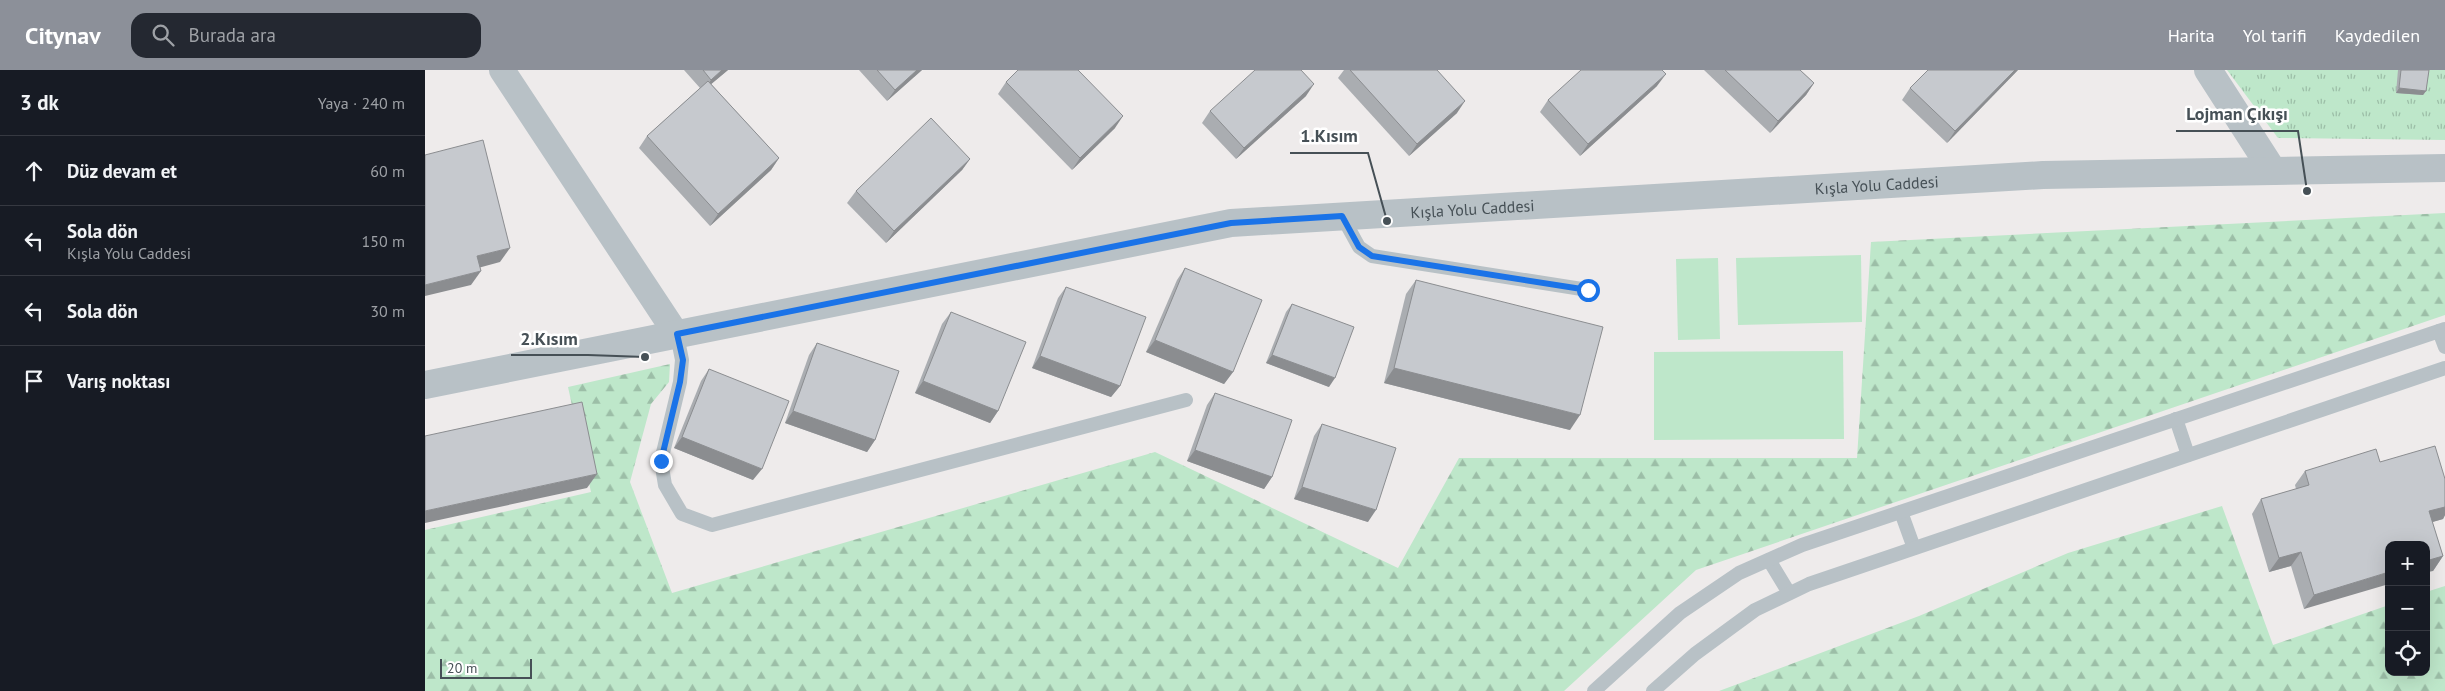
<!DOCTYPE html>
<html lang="tr">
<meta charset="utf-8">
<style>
:root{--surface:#171b24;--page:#242831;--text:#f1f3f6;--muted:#9ea1a6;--line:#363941;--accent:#8c9099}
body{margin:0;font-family:"PT Sans",sans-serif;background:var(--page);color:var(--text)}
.controls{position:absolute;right:15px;bottom:15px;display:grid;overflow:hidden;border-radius:10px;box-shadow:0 5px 20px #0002}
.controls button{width:45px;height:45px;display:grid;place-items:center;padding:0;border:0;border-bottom:1px solid var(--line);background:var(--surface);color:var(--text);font:25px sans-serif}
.scale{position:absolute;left:15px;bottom:12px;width:92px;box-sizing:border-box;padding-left:5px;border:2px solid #465056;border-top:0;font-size:14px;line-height:18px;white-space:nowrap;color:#465056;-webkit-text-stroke:4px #fff;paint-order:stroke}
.stop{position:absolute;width:15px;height:15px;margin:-11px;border:4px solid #1a73e8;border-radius:50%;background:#fff}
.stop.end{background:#1a73e8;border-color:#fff;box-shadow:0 1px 5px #0008}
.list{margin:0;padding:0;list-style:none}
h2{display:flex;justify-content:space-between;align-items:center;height:65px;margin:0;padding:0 20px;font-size:21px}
h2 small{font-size:16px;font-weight:400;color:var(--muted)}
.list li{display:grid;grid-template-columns:32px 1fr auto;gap:15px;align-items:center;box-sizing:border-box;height:70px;padding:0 20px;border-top:1px solid var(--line)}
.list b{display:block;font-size:19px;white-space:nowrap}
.list p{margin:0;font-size:16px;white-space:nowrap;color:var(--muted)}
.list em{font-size:16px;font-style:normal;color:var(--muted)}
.icon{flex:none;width:28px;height:28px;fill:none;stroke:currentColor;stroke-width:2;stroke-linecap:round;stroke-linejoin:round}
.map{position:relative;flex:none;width:2020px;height:621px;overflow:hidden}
header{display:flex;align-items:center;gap:30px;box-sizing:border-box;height:70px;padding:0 25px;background:var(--accent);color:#fff}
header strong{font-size:24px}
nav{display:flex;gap:28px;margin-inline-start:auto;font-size:18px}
.search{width:350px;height:45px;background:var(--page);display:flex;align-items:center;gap:12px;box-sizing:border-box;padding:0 18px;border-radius:15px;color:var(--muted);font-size:19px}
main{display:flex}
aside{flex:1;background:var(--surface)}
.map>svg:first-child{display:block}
.grass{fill:url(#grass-tufts)}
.forest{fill:url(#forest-firs)}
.garden{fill:#bee7ca}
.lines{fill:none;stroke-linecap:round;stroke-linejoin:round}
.service{stroke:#b8c1c6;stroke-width:14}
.minor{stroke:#b8c1c6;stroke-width:26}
.tertiary{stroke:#b8c1c6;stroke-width:28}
.wall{fill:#aaadb1}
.shaded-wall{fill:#8b8d90}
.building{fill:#c6c9ce;stroke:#8b8d90}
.route{stroke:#1a73e8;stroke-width:6}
.labels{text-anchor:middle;stroke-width:5;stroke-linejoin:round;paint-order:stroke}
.street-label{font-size:16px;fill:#465056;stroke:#fff}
.leader{fill:none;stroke:#465056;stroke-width:2}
.callout-dot{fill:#465056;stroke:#fff;stroke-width:2}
.callout-label{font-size:18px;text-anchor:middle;font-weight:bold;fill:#465056;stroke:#fff;stroke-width:5;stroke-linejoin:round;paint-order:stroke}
</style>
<header>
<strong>Citynav</strong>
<div class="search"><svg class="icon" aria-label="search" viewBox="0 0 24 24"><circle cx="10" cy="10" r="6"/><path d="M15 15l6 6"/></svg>Burada ara</div>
<nav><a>Harita</a><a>Yol tarifi</a><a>Kaydedilen</a></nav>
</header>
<main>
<aside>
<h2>3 dk<small>Yaya · 240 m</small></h2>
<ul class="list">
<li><svg class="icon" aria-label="ahead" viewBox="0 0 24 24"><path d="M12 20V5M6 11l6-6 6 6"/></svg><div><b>Düz devam et</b></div><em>60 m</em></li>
<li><svg class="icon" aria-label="left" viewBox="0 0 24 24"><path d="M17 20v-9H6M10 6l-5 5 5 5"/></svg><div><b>Sola dön</b><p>Kışla Yolu Caddesi</p></div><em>150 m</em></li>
<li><svg class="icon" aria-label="left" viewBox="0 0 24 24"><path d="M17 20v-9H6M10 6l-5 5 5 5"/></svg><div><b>Sola dön</b></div><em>30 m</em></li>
<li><svg class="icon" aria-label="arrive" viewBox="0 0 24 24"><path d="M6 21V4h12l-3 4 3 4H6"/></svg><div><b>Varış noktası</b></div></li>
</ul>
</aside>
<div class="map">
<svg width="2020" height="621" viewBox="0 0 2020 621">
<defs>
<pattern id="grass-tufts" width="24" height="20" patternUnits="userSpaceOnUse" patternTransform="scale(1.25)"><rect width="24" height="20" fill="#bee7ca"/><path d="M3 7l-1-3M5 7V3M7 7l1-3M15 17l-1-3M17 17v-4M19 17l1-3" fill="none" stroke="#9cbea7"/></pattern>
<pattern id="forest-firs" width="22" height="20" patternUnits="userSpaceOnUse" patternTransform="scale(1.25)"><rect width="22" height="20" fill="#bee7ca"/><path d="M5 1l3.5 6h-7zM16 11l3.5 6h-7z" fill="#9cbea7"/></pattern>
</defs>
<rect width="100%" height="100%" fill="#eeebeb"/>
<path class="grass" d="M 1802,0 L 2020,0 L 2020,70 L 1853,68 Z"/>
<g class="forest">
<path d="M 2020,143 L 2020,245 L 1271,500 L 1139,621 L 0,621 L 0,460 L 166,422 L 143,317 L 245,294 L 244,312 L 226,334 L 205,412 L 247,523 L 730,382 L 973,498 L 1034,388 L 1432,388 L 1446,172 Z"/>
<path d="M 1797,436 L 1848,575 L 1964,535 L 1964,602 L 2001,602 L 2001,522 L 2020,516 L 2020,621 L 1294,621 L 1494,546 L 1643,483 Z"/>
</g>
<g class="garden">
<path d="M 1436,185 L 1437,252 L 1313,255 L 1311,188 Z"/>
<path d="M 1293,188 L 1295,269 L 1253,270 L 1251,189 Z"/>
<path d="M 1418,281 L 1419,369 L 1229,370 L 1229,282 Z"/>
</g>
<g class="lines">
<g class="service">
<path d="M 917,146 L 934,177 L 947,186 L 1163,220"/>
<path d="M 2014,261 L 2020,277"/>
<path d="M 252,265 L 257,290 L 255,312 L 236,391 L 240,415 L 257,444 L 287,455 L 761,330"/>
<path d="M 1751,349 L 1763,385"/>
<path d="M 1476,442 L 1489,478"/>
<path d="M 1344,490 L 1364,523"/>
<path d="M 1169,621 L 1255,543 L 1314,503 L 1377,475 L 2020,259"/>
<path d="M 1228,621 L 1270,584 L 1330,540 L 1384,514 L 2020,298"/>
</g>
<path class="minor" d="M 77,0 L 252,265"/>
<g class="tertiary">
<path d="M 1783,0 L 1848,101"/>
<path id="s1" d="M 0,315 L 806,153 L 1618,105 L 2020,98"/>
</g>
</g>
<g class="wall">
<path d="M 259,0 L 303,0 L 286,14 L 354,88 L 346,100 L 285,156 L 214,78 L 222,66 L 275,18 Z"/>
<path d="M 434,0 L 497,0 L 462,31 Z"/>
<path d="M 919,0 L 1012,0 L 1032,43 L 984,86 L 913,8 Z"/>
<path d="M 1279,0 L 1375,0 L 1389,13 L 1381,25 L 1345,63 Z"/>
<path d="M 1593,0 L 1522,73 L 1477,30 L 1485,18 Z"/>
<path d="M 1973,0 L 2004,0 L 2001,21 L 1998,25 L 1971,23 Z"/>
<path d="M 581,12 L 690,58 L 647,100 L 573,24 Z"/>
<path d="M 1232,16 L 1155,86 L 1115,42 L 1123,30 Z"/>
<path d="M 881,26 L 811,89 L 777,53 L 785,41 Z"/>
<path d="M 545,89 L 537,100 L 461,173 L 422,133 L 431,121 Z"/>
<path d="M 760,198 L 808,302 L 799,314 L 721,282 L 752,210 Z"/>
<path d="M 991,210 L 1145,360 L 959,313 L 981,224 Z"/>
<path d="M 641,217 L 695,316 L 686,327 L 607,298 L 633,228 Z"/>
<path d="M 867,234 L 904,317 L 841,293 L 861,242 Z"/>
<path d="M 526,242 L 573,341 L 565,353 L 490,323 L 517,254 Z"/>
<path d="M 392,273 L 450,370 L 442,382 L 360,353 L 384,285 Z"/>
<path d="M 284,299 L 328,410 L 249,378 L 276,311 Z"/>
<path d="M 790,323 L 847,407 L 839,419 L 762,391 L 782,335 Z"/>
<path d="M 897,354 L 943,452 L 869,429 L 889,366 Z"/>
<path d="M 1955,392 L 2020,409 L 2020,445 L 2018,449 L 2007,452 L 2018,486 L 2008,501 L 2001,502 L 2001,475 L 1879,539 L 1866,496 L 1844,502 L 1827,444 L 1836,429 L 1871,419 L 1870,415 L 1880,401 Z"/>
</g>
<g class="shaded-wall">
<path d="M 297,0 L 303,0 L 278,21 L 286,10 Z"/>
<path d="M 492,0 L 497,0 L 462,31 L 470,20 Z"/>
<path d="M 1590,0 L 1593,0 L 1522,73 L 1530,61 Z"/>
<path d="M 1241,4 L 1232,16 L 1155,86 L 1163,74 Z"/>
<path d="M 1389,13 L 1381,25 L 1345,63 L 1353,51 Z"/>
<path d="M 889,14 L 881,26 L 811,89 L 819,78 Z"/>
<path d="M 1974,18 L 2001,21 L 1998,25 L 1971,23 Z"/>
<path d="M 1040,31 L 1032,43 L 984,86 L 992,74 Z"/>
<path d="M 698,46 L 690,58 L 647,100 L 655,88 Z"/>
<path d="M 354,88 L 346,100 L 285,156 L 293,144 Z"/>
<path d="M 545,89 L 537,100 L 461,173 L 469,161 Z"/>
<path d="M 85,178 L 75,192 L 42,201 L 52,186 Z"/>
<path d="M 56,201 L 46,215 L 0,226 L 0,215 Z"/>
<path d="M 730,270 L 808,302 L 799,314 L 721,282 Z"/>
<path d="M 847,285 L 910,308 L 904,317 L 841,293 Z"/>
<path d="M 615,286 L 695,316 L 686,327 L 607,298 Z"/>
<path d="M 969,298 L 1155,345 L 1145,360 L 959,313 Z"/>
<path d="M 498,311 L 573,341 L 565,353 L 490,323 Z"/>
<path d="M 368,341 L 450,370 L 442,382 L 360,353 Z"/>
<path d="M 257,367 L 337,399 L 328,410 L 249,378 Z"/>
<path d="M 770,380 L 847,407 L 839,419 L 762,391 Z"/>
<path d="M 172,404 L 162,418 L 0,453 L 0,441 Z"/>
<path d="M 877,417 L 951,440 L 943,452 L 869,429 Z"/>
<path d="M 2020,437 L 2020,445 L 2018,449 L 1994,456 L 2004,441 Z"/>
<path d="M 1876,482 L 1866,496 L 1844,502 L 1854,488 Z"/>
<path d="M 2018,486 L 2008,501 L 2001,502 L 2001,491 Z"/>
<path d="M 1964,502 L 1964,514 L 1879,539 L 1889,525 Z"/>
</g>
<g class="building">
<path d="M 278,0 L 297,0 L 286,10 Z"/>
<path d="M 452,0 L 492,0 L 470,20 Z"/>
<path d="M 593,0 L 653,0 L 698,46 L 655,88 L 581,12 Z"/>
<path d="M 830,0 L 876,0 L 889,14 L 819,78 L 785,41 Z"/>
<path d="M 925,0 L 1012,0 L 1040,31 L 992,74 Z"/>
<path d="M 1156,0 L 1237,0 L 1241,4 L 1163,74 L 1123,30 Z"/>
<path d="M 1300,0 L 1375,0 L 1389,13 L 1353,51 Z"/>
<path d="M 1503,0 L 1590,0 L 1530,61 L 1485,18 Z"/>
<path d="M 1976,0 L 2004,0 L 2001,21 L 1974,18 Z"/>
<path d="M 283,11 L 354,88 L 293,144 L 222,66 Z"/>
<path d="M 506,48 L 545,89 L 469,161 L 431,121 Z"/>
<path d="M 58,70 L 85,178 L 52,186 L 56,201 L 0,215 L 0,85 Z"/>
<path d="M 760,198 L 837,230 L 808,302 L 730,270 Z"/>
<path d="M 991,210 L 1178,257 L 1155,345 L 969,298 Z"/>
<path d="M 641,217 L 721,247 L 695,316 L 615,286 Z"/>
<path d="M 867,234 L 929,257 L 910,308 L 847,285 Z"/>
<path d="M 526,242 L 601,272 L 573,341 L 498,311 Z"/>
<path d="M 392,273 L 474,301 L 450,370 L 368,341 Z"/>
<path d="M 284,299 L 364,331 L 337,399 L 257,367 Z"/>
<path d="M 790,323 L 867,350 L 847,407 L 770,380 Z"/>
<path d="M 157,332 L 172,404 L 0,441 L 0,366 Z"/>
<path d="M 897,354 L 971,378 L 951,440 L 877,417 Z"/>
<path d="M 2010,376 L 2020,409 L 2020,437 L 2004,441 L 2018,486 L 2001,491 L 2001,475 L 1964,475 L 1964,502 L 1889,525 L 1876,482 L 1854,488 L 1836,429 L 1884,415 L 1880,401 L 1951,379 L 1955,392 Z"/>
</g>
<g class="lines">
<path class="route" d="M 236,391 L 255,312 L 258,290 L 252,264 L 806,153 L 917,146 L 934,177 L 947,186 L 1163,220"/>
</g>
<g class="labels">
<g class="street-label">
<text dy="6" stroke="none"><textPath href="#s1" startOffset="1469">Kışla Yolu Caddesi</textPath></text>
<text dy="6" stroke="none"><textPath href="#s1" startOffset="1064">Kışla Yolu Caddesi</textPath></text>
</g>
</g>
<path class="leader" d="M1882 121L1873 61H1751M962 151L943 83H865M220 287L163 285H86"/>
<g class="callout-dot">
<circle cx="1882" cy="121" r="5"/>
<circle cx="962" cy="151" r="5"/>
<circle cx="220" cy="287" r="5"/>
</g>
<g class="callout-label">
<text x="1812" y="50">Lojman Çıkışı</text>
<text x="904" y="72">1.Kısım</text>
<text x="124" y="275">2.Kısım</text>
</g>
</svg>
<div class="controls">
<button>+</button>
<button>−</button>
<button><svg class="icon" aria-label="locate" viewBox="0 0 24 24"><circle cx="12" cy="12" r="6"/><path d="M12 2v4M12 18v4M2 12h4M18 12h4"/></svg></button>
</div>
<div class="scale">20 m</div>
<div class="stop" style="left:1163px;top:220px"></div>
<div class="stop end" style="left:236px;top:391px"></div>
</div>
</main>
